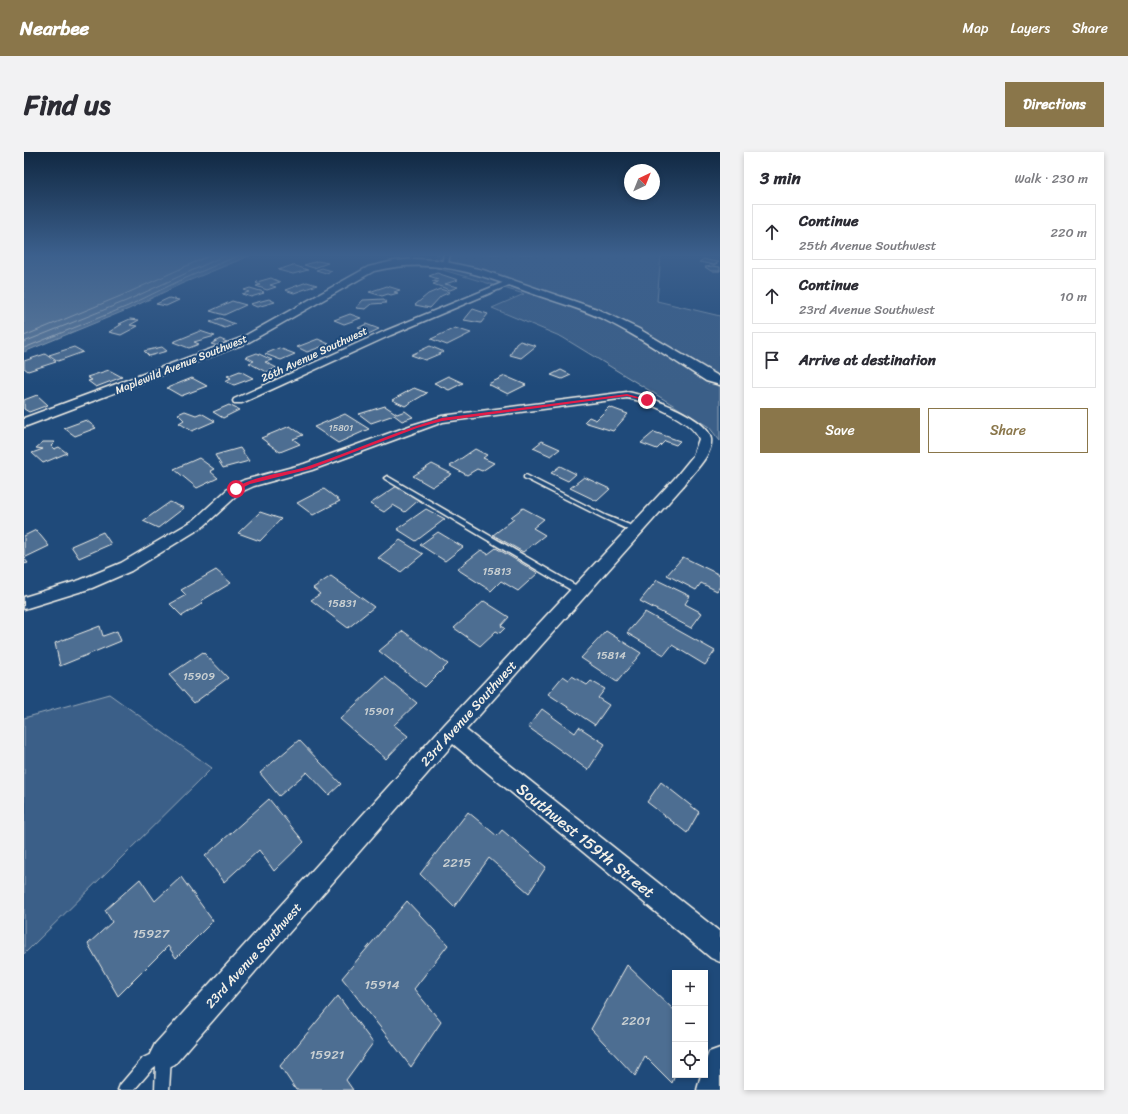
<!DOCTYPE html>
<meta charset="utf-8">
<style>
:root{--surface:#fff;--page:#f2f2f3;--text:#2b2b33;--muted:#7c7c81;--line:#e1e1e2;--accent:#8a764a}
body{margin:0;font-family:Sriracha,sans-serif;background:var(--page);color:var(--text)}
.controls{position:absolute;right:12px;bottom:12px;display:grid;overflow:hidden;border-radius:0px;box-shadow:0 2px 6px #0003}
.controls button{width:36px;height:36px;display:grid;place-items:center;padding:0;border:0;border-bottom:1px solid var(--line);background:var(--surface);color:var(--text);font:20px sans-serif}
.compass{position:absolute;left:600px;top:12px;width:36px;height:36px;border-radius:50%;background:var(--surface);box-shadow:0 2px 6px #0003;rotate:43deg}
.stop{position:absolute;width:12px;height:12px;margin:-9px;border:3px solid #e11d48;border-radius:50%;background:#fff}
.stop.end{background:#e11d48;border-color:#fff;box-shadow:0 1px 4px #0008}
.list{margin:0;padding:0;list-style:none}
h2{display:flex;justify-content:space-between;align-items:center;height:52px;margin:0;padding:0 16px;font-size:17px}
h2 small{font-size:13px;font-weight:400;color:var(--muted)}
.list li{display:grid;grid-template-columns:26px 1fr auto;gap:12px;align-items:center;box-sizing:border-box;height:56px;margin:0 8px 8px;padding:0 8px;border:1px solid var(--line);border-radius:0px}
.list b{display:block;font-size:15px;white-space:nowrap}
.list p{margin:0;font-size:13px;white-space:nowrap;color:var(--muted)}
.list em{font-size:13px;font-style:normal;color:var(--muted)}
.actions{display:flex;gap:8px;padding:12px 16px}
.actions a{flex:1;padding:9px 0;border:1px solid var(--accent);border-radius:0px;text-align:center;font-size:14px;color:var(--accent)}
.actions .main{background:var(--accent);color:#fff}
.icon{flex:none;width:22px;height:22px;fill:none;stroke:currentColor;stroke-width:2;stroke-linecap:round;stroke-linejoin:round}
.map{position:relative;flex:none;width:696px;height:938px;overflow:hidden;border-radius:0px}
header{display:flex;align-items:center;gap:24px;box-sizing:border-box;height:56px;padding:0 20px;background:var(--accent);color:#fff}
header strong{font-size:19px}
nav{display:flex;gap:22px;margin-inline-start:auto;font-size:14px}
.intro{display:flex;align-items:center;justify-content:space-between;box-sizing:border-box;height:96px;padding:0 24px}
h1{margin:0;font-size:28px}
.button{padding:10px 18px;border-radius:0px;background:var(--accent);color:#fff;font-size:14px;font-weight:700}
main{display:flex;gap:24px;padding:0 24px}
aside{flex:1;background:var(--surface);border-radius:0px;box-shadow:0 2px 6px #0003}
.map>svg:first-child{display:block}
.green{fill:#3a5f88;stroke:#97a8b8}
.water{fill:#627e9d;stroke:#9cacbb}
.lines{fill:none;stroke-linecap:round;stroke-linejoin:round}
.shore{stroke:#bac3ca;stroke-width:1}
.building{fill:#4d6e92;stroke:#f4f1e8}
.lane-casing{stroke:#f4f1e8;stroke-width:3}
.street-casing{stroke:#f4f1e8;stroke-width:3}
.secondary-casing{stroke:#f4f1e8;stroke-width:3}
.lane{fill:#1f4a7a;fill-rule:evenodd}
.street{fill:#1f4a7a;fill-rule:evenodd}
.secondary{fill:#1f4a7a;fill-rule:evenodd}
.route{fill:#e11d48}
.labels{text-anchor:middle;stroke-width:4;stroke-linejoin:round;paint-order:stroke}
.far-number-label{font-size:9px;fill:#cad0d2}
.far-street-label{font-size:11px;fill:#f4f1e8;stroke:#1f4a7a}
.number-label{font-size:11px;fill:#cad0d2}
.street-label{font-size:13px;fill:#f4f1e8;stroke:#1f4a7a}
.near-number-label{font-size:13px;fill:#cad0d2}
.near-street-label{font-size:16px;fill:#f4f1e8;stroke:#1f4a7a}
</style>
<header>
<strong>Nearbee</strong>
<nav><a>Map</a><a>Layers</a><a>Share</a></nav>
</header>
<div class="intro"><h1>Find us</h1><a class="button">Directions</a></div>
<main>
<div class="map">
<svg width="696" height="938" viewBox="0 0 696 938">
<rect width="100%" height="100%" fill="#1f4a7a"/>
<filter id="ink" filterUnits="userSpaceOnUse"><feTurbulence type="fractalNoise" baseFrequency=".025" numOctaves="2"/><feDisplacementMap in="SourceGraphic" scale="8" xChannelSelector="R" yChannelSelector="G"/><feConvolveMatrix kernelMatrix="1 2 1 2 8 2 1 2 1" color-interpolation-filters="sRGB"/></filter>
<g filter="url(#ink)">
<g class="green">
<path d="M 412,102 L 637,102 L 633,149 L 696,164 L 696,289 L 685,275 L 538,185 L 468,156 L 500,142 L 409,115 Z"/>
<path d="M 85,542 L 188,616 L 0,802 L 0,566 Z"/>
</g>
<path class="water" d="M 0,102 L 230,102 L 157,132 L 105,157 L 0,200 Z"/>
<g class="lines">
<g class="shore">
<path d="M 0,184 L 99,143 L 189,102"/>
<path d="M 0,190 L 102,149 L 204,102"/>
<path d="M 0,196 L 104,154 L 155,129 L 218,102"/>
</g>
</g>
<g class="building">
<path d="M 680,107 L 687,109 L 695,110 L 690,113 L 675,110 Z"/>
<path d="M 294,109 L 304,111 L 290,116 L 280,113 Z"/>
<path d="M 269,113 L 284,118 L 269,122 L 254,118 Z"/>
<path d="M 688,114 L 696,115 L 696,119 L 687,119 L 681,115 Z"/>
<path d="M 298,116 L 308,119 L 302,121 L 292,118 Z"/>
<path d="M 413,121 L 434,128 L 421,132 L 434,135 L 426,138 L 409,132 L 414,130 L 408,129 L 414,127 L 405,124 Z"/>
<path d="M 247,126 L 256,130 L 246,133 L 252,135 L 243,138 L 232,134 L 236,133 L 232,131 L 233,130 Z"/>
<path d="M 283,130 L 293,133 L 270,141 L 261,138 Z"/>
<path d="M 363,134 L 376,138 L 370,140 L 374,141 L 367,143 L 364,142 L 358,144 L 345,140 Z"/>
<path d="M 226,136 L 240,140 L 238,141 L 240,141 L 227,145 L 218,142 L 225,140 L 220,138 Z"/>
<path d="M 416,137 L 426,140 L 417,144 L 406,156 L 391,153 L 404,142 Z"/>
<path d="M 145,146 L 155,148 L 142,154 L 132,152 Z"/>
<path d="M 245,147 L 251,150 L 233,155 L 226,152 Z"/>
<path d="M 360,147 L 362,151 L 348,152 L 342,157 L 332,156 L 339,148 Z"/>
<path d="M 208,149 L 222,153 L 200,163 L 186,159 Z"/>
<path d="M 449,157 L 464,162 L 457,171 L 440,168 Z"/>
<path d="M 326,162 L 337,166 L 320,172 L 310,168 Z"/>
<path d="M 196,166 L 211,172 L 201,176 L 186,170 Z"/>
<path d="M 106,167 L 115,168 L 106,173 L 114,174 L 97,183 L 85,180 L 98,172 L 95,172 Z"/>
<path d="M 342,172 L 355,177 L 340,184 L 332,181 L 339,178 L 334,176 Z"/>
<path d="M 431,176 L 447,181 L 423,193 L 407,187 Z"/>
<path d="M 176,179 L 191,184 L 170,190 L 175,192 L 165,196 L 149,190 Z"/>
<path d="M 196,187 L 203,190 L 194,194 L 187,192 Z"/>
<path d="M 294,187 L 305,192 L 283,200 L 273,195 Z"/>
<path d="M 496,189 L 512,194 L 497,206 L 486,203 L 492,192 Z"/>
<path d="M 406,194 L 420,200 L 401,208 L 387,203 Z"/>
<path d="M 50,195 L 59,200 L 34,209 L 25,203 Z"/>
<path d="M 138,195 L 143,199 L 125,204 L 120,199 Z"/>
<path d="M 255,196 L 271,202 L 257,208 L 241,202 Z"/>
<path d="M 233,201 L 248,208 L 241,210 L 253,216 L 242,220 L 225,211 L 230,209 L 222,205 Z"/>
<path d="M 21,202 L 32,210 L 4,219 L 0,216 L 0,209 Z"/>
<path d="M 85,218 L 98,225 L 72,235 L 64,229 L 68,228 L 63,225 Z"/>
<path d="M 537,218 L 547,223 L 538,227 L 527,223 Z"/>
<path d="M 216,219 L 229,226 L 210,233 L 201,229 L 207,226 L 203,224 Z"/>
<path d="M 424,224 L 439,231 L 425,238 L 410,231 Z"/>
<path d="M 481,224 L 502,233 L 484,242 L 464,232 Z"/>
<path d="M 168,226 L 183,234 L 157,244 L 143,236 Z"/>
<path d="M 390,236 L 403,241 L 381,254 L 368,248 Z"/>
<path d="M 13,243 L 24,253 L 5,260 L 0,257 L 0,248 Z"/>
<path d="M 205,253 L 215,258 L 199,266 L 189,260 Z"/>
<path d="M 361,254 L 373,262 L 381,259 L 389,265 L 378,269 L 370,263 L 347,271 L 335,262 Z"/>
<path d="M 585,255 L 604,262 L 589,279 L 560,270 L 565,265 L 572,268 Z"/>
<path d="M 161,259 L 172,263 L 177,261 L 191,269 L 168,279 L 155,271 L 160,268 L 154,262 Z"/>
<path d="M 321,262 L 345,277 L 314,291 L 290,275 Z"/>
<path d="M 62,268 L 72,276 L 51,284 L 40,276 Z"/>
<path d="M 266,274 L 279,283 L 269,287 L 276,292 L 256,300 L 237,286 Z"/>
<path d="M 630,280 L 656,289 L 652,293 L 641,289 L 633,297 L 617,291 Z"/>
<path d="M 518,289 L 536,297 L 527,304 L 509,296 Z"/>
<path d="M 19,290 L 31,290 L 27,294 L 30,297 L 35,295 L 43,301 L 19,311 L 8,301 L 19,297 L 12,296 Z"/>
<path d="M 216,296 L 225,309 L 199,316 L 191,303 Z"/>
<path d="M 451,297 L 463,303 L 459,306 L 470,311 L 458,319 L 453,317 L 443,323 L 426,314 Z"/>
<path d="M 175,306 L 190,317 L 186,319 L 194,326 L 173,336 L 150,317 Z"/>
<path d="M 408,312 L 428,322 L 408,335 L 389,324 Z"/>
<path d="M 536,314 L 552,322 L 544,329 L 527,321 Z"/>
<path d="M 560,325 L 586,337 L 573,349 L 546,336 Z"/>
<path d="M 373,334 L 396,347 L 381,360 L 369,353 L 360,360 L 346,352 Z"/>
<path d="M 300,337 L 316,349 L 289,363 L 273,351 Z"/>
<path d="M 146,350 L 160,356 L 134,376 L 119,369 Z"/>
<path d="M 499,356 L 520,367 L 509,376 L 521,383 L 499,400 L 469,383 L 490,367 L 487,365 Z"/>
<path d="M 402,357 L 421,367 L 392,389 L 373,377 Z"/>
<path d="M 236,360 L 257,367 L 236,389 L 214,381 Z"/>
<path d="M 12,378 L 25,394 L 0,406 L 4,411 L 0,412 L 0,384 Z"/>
<path d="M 79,380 L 87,392 L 55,406 L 47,394 Z"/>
<path d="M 414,380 L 439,395 L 421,409 L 396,393 Z"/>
<path d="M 376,388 L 399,402 L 377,420 L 354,406 Z"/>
<path d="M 472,396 L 514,421 L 494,439 L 477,429 L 467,439 L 433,417 L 457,398 L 464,402 Z"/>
<path d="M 659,405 L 696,423 L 696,434 L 693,439 L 677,431 L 672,438 L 643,423 Z"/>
<path d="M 192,418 L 207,431 L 177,449 L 179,451 L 158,464 L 146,452 L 162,443 L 157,438 Z"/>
<path d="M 307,424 L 350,455 L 324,476 L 287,448 L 296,442 L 289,436 Z"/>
<path d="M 633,428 L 666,444 L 661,452 L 678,461 L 667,476 L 616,449 Z"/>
<path d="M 460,449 L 485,465 L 477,474 L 481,476 L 476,481 L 472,479 L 456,494 L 430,476 Z"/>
<path d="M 621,460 L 691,499 L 681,513 L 648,493 L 640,503 L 603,481 Z"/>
<path d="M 76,474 L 79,484 L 93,479 L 97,489 L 36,514 L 31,491 Z"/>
<path d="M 379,479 L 424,512 L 401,535 L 355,499 Z"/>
<path d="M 582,479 L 617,501 L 593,530 L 557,506 Z"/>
<path d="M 179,500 L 204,526 L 170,551 L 145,523 Z"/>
<path d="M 539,524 L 545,528 L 548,524 L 563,533 L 567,529 L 581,537 L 574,546 L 585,553 L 571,573 L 524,542 Z"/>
<path d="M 361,525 L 393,551 L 370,573 L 384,584 L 362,607 L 316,567 Z"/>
<path d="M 518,557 L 551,581 L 555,575 L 581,592 L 564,618 L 504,575 Z"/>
<path d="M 275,588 L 317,632 L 305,643 L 283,620 L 255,644 L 236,621 Z"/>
<path d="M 637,630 L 675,660 L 663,681 L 623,650 Z"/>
<path d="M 245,647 L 280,690 L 250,719 L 235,698 L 200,730 L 181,704 Z"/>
<path d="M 444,660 L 473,684 L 478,678 L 522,715 L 505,741 L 465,706 L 430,755 L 396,722 Z"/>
<path d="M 157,725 L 189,769 L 152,806 L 144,794 L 94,844 L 64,792 L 88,770 L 81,758 L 116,727 L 131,749 Z"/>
<path d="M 383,749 L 424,793 L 390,837 L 417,870 L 387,915 L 318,826 Z"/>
<path d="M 603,813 L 651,859 L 651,923 L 648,931 L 621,904 L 611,924 L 567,877 Z"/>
<path d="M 314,844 L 349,891 L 322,928 L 329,938 L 272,938 L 256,914 Z"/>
</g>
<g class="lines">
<g class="lane-casing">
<g id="lane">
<path d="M 502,323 L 583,364 L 613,376 L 614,378 L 611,380 L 609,380 L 579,366 L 500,326 L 500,324 Z"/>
<path d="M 363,324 L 558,437 L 559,439 L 558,441 L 552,441 L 361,327 L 360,326 Z"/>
<path d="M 138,897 L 145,900 L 147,905 L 145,938 L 131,938 L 132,914 L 129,916 L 110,938 L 94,938 L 96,933 L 119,906 Z"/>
</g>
</g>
<g class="street-casing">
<g id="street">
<path d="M 420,102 L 426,102 L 424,111 L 421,113 L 418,111 Z"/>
<path d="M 483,129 L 490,131 L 367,183 L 218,251 L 210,251 L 209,249 L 210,247 L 361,179 Z"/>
<path d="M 603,240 C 622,243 684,265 687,287 C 689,303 669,320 661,332 L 442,578 L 696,780 L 696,810 L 687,806 L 429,592 L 151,912 L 141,917 L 131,912 L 126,902 L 131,892 L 421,572 L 651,326 L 669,304 L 675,287 C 668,268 622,249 603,246 L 419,270 L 288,318 L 230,334 L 217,340 L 180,374 L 107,419 L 68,436 L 0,457 L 0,445 L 56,428 L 97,411 L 170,368 L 207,334 L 220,328 L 280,312 L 388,273 L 418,264 Z"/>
<path d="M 696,896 L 696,938 L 673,938 L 677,923 L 681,923 L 681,911 L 685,900 Z"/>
</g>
</g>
<g class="secondary-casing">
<path id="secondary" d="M 392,107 L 413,108 L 459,118 L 573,157 L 615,177 L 696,225 L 696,233 L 682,229 C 649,208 616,185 581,168 C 556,156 529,149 504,140 C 449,120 408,105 350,119 L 225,190 L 0,275 L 0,266 L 217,186 L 344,115 L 370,109 Z"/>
</g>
<use href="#lane" class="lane"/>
<use href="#street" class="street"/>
<use href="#secondary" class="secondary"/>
</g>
</g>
<linearGradient id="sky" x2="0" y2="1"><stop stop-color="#112943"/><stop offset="0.44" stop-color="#3c608d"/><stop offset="1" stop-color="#3c608d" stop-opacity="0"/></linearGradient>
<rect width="696" height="234" fill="url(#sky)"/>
<path class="route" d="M 603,242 L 625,248 L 623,249 L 603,244 L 418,269 L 393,276 L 286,317 L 226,332 L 214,338 L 210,337 C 227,324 261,321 282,315 C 328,300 371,279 418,266 Z"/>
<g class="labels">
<g class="far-number-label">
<text x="317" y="279">15801</text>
</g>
<g class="far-street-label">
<text transform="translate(290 202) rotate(-25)" y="4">26th Avenue Southwest</text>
<text transform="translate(157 212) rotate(-22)" y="4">Maplewild Avenue Southwest</text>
</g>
<g class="number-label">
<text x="473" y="423">15813</text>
<text x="318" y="455">15831</text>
<text x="587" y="507">15814</text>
<text x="175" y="528">15909</text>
<text x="355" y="563">15901</text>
</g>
<g class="street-label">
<text transform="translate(444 561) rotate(-48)" y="5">23rd Avenue Southwest</text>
<text transform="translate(229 803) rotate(-48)" y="5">23rd Avenue Southwest</text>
</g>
<g class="near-number-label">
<text x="433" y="715">2215</text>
<text x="127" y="786">15927</text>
<text x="358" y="837">15914</text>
<text x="612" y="873">2201</text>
<text x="303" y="907">15921</text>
</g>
<g class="near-street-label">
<text transform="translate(562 688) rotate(39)" y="6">Southwest 159th Street</text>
</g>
</g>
</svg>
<div class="controls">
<button>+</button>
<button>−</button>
<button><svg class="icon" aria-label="locate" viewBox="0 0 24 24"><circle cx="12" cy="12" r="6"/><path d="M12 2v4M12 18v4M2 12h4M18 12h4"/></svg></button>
</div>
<svg class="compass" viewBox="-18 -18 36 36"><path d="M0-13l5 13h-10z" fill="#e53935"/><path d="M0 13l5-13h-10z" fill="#7c7c81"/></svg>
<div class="stop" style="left:212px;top:337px"></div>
<div class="stop end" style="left:623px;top:248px"></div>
</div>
<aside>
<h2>3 min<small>Walk · 230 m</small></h2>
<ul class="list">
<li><svg class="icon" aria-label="ahead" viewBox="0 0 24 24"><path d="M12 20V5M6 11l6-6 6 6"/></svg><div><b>Continue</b><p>25th Avenue Southwest</p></div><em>220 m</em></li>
<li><svg class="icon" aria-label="ahead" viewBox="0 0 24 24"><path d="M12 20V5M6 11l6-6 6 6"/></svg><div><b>Continue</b><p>23rd Avenue Southwest</p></div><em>10 m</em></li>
<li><svg class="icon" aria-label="arrive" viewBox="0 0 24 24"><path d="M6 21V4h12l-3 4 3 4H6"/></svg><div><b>Arrive at destination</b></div></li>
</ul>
<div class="actions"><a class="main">Save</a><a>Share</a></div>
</aside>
</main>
